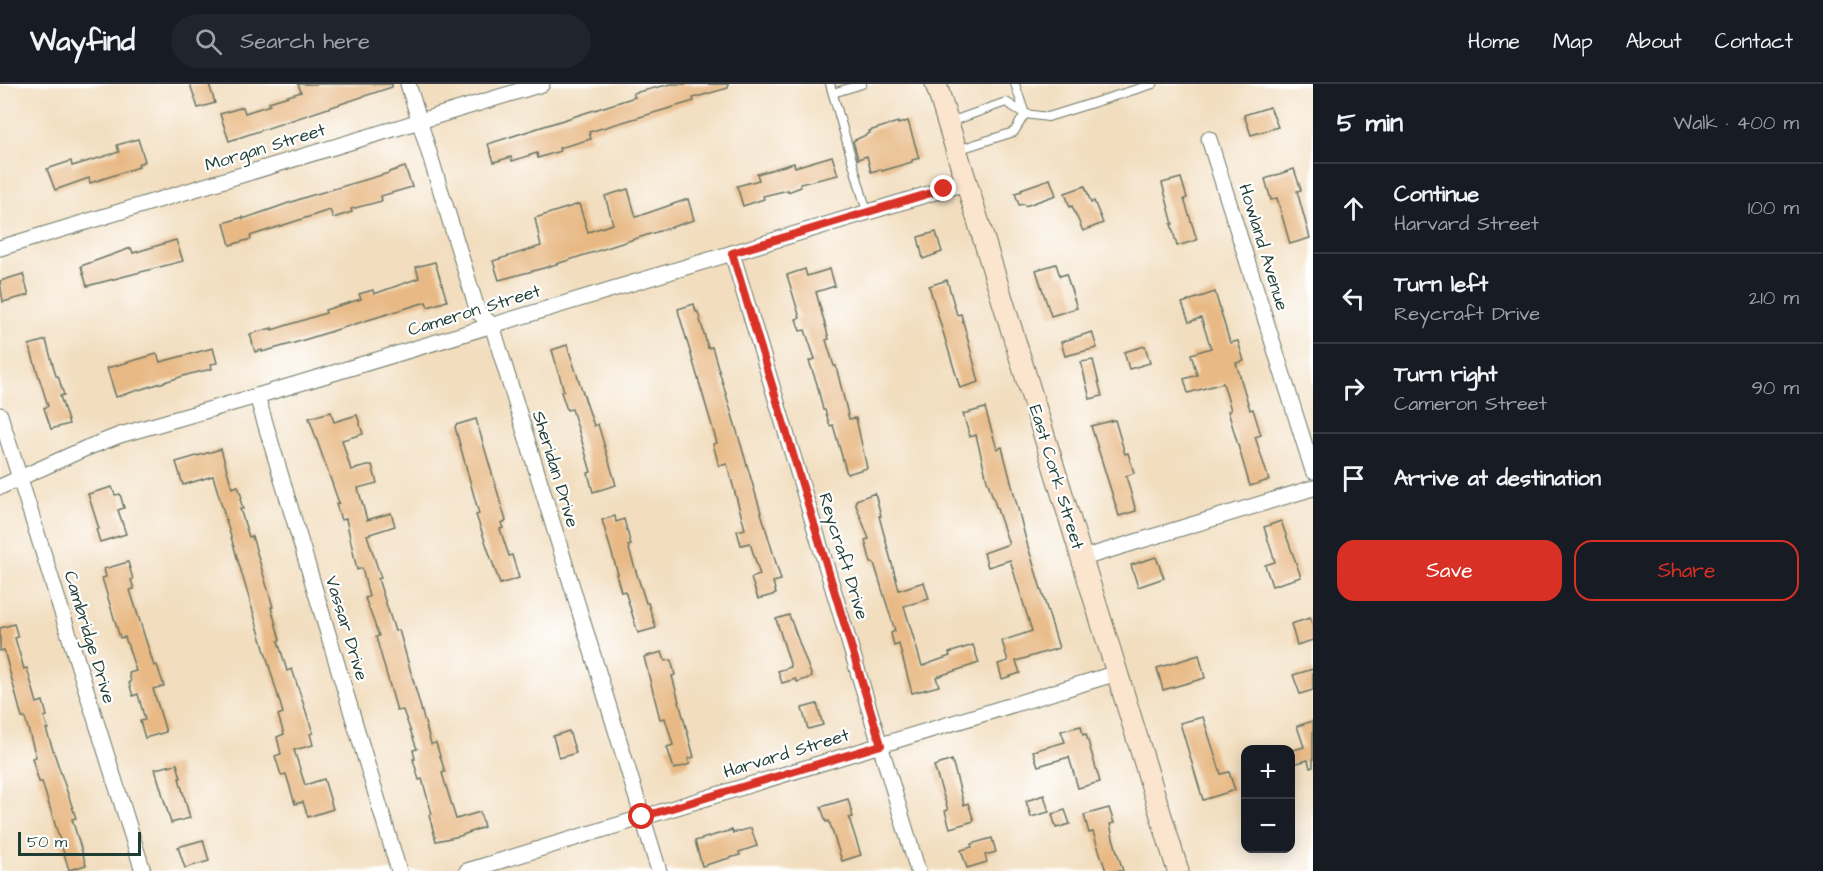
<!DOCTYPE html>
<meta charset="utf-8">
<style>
:root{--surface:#171b24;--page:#20242c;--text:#f1f3f6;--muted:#9ea1a6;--line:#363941;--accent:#d93025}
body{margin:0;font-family:"Architects Daughter",sans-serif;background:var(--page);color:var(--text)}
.controls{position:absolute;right:18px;bottom:18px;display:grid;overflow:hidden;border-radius:12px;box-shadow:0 3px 15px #0003}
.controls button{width:54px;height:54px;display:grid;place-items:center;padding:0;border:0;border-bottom:2px solid var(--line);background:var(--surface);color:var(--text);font:30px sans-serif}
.scale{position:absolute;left:18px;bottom:15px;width:123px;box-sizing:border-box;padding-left:6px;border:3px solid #1f3d34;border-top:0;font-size:16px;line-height:21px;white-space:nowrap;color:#1f3d34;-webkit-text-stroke:4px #fff;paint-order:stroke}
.stop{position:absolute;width:18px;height:18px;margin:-14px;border:4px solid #d93025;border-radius:50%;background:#fff}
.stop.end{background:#d93025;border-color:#fff;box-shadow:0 2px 6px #0008}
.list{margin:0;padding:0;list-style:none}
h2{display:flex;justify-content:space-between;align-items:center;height:78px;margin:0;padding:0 24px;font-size:26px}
h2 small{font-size:20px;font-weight:400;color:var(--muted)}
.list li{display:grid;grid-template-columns:39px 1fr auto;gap:18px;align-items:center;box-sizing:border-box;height:90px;padding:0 24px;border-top:2px solid var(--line)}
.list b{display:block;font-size:22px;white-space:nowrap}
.list p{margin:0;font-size:20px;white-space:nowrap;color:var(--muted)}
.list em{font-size:20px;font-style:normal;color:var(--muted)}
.actions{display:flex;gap:12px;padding:18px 24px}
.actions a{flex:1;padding:14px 0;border:2px solid var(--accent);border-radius:18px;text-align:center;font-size:21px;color:var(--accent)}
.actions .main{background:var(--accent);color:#fff}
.icon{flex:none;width:33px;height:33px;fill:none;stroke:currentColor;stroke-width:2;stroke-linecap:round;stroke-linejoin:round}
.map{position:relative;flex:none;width:1313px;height:787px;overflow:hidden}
header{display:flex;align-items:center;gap:36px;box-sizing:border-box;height:84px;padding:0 30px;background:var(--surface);border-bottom:2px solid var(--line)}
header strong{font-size:28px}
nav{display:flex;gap:33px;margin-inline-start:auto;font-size:21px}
.search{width:420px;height:54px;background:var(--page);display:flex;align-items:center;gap:15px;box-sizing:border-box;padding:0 21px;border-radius:33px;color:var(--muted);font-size:22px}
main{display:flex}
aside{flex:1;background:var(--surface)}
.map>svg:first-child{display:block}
.building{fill:#e8b985}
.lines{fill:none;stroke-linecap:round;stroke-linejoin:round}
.lane-casing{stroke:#697565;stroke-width:10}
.street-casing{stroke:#697565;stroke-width:17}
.secondary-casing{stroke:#697565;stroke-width:23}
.lane{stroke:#fff;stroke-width:8}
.street{stroke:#fff;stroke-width:15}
.secondary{stroke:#fce5cf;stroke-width:21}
.route{stroke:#d93025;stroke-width:8}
.labels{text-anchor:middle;stroke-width:4.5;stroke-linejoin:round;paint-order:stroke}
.street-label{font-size:18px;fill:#1f3d34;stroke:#fff}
</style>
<header>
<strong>Wayfind</strong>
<div class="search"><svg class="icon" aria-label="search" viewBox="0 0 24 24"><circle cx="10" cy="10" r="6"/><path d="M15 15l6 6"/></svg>Search here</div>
<nav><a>Home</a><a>Map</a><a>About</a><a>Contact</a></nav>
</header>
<main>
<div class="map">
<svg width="1313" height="787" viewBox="0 0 1313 787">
<rect width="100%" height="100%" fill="#fff"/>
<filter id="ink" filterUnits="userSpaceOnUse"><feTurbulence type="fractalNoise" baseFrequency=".0167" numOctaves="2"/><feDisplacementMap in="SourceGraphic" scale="12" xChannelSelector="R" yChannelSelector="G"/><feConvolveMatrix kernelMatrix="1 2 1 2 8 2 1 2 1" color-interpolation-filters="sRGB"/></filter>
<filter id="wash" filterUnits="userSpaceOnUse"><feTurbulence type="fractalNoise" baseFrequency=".008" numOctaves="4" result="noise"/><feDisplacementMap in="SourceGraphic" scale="24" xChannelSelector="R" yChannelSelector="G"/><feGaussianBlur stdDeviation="1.35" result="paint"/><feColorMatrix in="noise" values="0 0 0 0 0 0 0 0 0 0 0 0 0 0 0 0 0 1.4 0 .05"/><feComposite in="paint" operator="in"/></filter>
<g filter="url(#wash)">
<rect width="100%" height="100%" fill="#f2debf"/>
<g id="blocks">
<g class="building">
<path d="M 190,0 L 209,0 L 215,19 L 198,24 Z"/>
<path d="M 298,0 L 392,0 L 392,3 L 229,57 L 220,30 L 243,23 L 245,29 L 270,21 L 269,18 L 301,8 Z"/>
<path d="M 671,0 L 728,0 L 728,4 L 693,14 L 694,17 L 589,48 L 591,55 L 559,64 L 560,67 L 538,74 L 537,69 L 512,77 L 511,73 L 494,78 L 488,60 L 635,13 L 633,9 L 638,8 Z"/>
<path d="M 1270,23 L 1278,43 L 1251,51 L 1244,31 Z"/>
<path d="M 908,37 L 919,74 L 912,76 L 912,78 L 882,87 L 881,85 L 871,88 L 867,72 L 858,75 L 853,57 L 870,49 L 869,47 L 898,38 L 898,40 Z"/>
<path d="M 138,55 L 145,77 L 138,80 L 139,83 L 90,99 L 89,94 L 55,106 L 47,85 L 71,77 L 72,82 L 119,68 L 117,61 Z"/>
<path d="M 832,72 L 838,91 L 800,100 L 801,103 L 788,108 L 788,106 L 763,112 L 764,115 L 743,122 L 737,102 L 759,96 L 757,90 L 794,79 L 795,83 Z"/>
<path d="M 405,83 L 412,103 L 381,112 L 382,117 L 351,125 L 352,128 L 333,134 L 330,126 L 250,152 L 251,155 L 230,161 L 224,139 L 243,133 L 243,135 L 306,113 L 389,89 L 389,88 Z"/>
<path d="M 1294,85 L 1301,106 L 1297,107 L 1310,154 L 1290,160 L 1277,114 L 1271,116 L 1265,95 Z"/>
<path d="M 1181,94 L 1187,114 L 1184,115 L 1197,156 L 1177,162 L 1171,140 L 1173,140 L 1162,99 Z"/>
<path d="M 1050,95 L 1056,111 L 1025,122 L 1024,120 L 1019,121 L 1015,109 L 1022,107 L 1021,105 Z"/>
<path d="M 1085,102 L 1091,119 L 1094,117 L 1103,139 L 1083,147 L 1072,122 L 1070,123 L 1065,109 Z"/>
<path d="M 628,105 L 636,133 L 688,115 L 694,136 L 544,184 L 499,196 L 493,177 L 541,162 L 535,134 L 579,120 L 588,148 L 613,140 L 605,112 Z"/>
<path d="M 936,148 L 942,168 L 923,175 L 918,153 Z"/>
<path d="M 176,156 L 183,177 L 87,202 L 81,182 L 131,164 L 133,169 Z"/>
<path d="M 435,178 L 447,217 L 428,223 L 426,218 L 291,260 L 262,268 L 262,266 L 255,268 L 250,250 L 272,244 L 272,246 L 326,229 L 325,226 L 361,215 L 359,210 L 373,206 L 374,210 L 419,194 L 416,183 Z"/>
<path d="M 1056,180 L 1060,192 L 1066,190 L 1077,224 L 1051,232 L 1036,186 Z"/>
<path d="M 805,185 L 807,192 L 830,185 L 835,202 L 816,208 L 829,255 L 826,256 L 834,282 L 836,282 L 849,335 L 856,334 L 867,384 L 847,390 L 833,341 L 830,342 L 825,326 L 823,326 L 817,300 L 809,277 L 815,275 L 805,246 L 800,247 L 796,235 L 800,234 L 787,191 Z"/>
<path d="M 23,190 L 29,211 L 3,218 L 0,197 Z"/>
<path d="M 947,196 L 957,231 L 961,230 L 979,298 L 960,304 L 929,202 Z"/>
<path d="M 1215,208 L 1230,259 L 1238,257 L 1244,277 L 1236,279 L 1250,326 L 1253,325 L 1261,351 L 1255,353 L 1269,396 L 1250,402 L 1228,327 L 1231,326 L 1223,299 L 1188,309 L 1184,295 L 1197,291 L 1191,270 L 1211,264 L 1201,234 L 1189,238 L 1182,219 Z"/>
<path d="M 694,220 L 696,228 L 698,228 L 708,264 L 712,263 L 781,496 L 773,498 L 776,510 L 758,515 L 751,494 L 760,491 L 750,459 L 741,461 L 737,447 L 745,445 L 727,380 L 719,382 L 713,360 L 717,359 L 679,230 L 678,225 Z"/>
<path d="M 1092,248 L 1097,264 L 1065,272 L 1061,258 Z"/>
<path d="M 46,256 L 56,292 L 58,292 L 64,311 L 60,312 L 69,340 L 51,345 L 44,324 L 48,322 L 29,261 Z"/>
<path d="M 567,261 L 594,342 L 598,340 L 616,401 L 593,408 L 588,389 L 591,388 L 584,364 L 572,325 L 567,326 L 561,308 L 564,307 L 552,266 Z"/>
<path d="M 1145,262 L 1150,279 L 1129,285 L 1124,268 Z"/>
<path d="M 213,264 L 217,279 L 211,280 L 212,285 L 190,290 L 116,313 L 107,284 L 157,270 L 160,278 Z"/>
<path d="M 1093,276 L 1102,312 L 1090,315 L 1081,278 Z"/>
<path d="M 985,324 L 997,365 L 1002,363 L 1026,456 L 1059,564 L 1016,577 L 1020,589 L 1002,595 L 998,580 L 1008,577 L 1002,557 L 1032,547 L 1010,476 L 988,483 L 984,469 L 1009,460 L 987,396 L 976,351 L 970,353 L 963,330 Z"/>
<path d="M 331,328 L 334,338 L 357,331 L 363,350 L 342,356 L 351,386 L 372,381 L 377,399 L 358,404 L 367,436 L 391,429 L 395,442 L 367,451 L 381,494 L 378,495 L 395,547 L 399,546 L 431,660 L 436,659 L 445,688 L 442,689 L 456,735 L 480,728 L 484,743 L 460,752 L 436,757 L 429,731 L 432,730 L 422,695 L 419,696 L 413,675 L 415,675 L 413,666 L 417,665 L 403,626 L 397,627 L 376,553 L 379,552 L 365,514 L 369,513 L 362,484 L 357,486 L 346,435 L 341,436 L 336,420 L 339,419 L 309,334 Z"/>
<path d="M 476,335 L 506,437 L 501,439 L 503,444 L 500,445 L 509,472 L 512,471 L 519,494 L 500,500 L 476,431 L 479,430 L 455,343 L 456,341 Z"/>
<path d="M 1115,336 L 1125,370 L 1128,369 L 1134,389 L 1126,392 L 1136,427 L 1119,432 L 1091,342 Z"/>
<path d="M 221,365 L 232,404 L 238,402 L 242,414 L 240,415 L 243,425 L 240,425 L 249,453 L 252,452 L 273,523 L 271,523 L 280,556 L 278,557 L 287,587 L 292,585 L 313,649 L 310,650 L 313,661 L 294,666 L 305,701 L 324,695 L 333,725 L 308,733 L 303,718 L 295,720 L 286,690 L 281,691 L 275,672 L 281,670 L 277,653 L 284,650 L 278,631 L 283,629 L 213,392 L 183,401 L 176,378 Z"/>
<path d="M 112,403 L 115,411 L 120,410 L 124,424 L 118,426 L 126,450 L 100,458 L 96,445 L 99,445 L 88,410 Z"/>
<path d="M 875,409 L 881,432 L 879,432 L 899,506 L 924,498 L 929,515 L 904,522 L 922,582 L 950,572 L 949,569 L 973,561 L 979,579 L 936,593 L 939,602 L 912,609 L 899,560 L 894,562 L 891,549 L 895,547 L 874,479 L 871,479 L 865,456 L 869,455 L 856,421 L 856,416 Z"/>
<path d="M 615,432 L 616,438 L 624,435 L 631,461 L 628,462 L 646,519 L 648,519 L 656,544 L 638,549 L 625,507 L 621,508 L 616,490 L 618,490 L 602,436 Z"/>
<path d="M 1281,437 L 1301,493 L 1272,502 L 1265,481 L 1275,478 L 1264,443 Z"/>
<path d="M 1156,473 L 1164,494 L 1138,503 L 1131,481 Z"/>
<path d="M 128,478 L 133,495 L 131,496 L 134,505 L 130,506 L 154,582 L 157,581 L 164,602 L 153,605 L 166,648 L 145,654 L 140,637 L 145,636 L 138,610 L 133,612 L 129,599 L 131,598 L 129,589 L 136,587 L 125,553 L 120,554 L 102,494 L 106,493 L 104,485 Z"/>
<path d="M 789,531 L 812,593 L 797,598 L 796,595 L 782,599 L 778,587 L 791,583 L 776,535 Z"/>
<path d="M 1310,534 L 1313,543 L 1313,556 L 1297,561 L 1291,540 Z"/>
<path d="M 14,540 L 18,553 L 15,554 L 24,585 L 27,584 L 37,619 L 43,617 L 47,632 L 44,633 L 48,645 L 46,645 L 76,734 L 72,735 L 86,781 L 69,786 L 42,698 L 39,698 L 32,674 L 36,673 L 25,634 L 22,634 L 4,566 L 0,567 L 0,544 Z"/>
<path d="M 662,568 L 665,577 L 671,576 L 675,591 L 672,592 L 694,673 L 688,675 L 690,680 L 674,685 L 667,663 L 673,661 L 665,634 L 660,635 L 644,573 Z"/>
<path d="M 1199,571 L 1205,594 L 1163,606 L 1157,584 Z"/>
<path d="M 1313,585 L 1313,606 L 1300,610 L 1293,591 Z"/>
<path d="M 817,620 L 823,641 L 808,645 L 802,624 Z"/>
<path d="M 1203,633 L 1221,690 L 1229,688 L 1235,706 L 1203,716 L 1180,639 Z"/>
<path d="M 1313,637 L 1313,683 L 1310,684 L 1308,676 L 1290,681 L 1290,667 L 1304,663 L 1297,642 Z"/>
<path d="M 1081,642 L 1083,651 L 1086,650 L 1100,698 L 1078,704 L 1069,673 L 1038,682 L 1033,667 L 1065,658 L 1061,647 Z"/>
<path d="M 569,647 L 576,669 L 559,674 L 553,652 Z"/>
<path d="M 952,676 L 964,721 L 968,719 L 974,737 L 950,744 L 945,727 L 948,726 L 934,682 Z"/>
<path d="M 177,680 L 181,694 L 179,694 L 190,734 L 171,739 L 155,685 Z"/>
<path d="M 1044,711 L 1049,728 L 1031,733 L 1026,717 Z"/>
<path d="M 848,715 L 853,733 L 849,734 L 861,771 L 842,777 L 829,737 L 826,738 L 821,723 Z"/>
<path d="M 1109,724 L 1114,739 L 1110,740 L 1113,754 L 1123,787 L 1106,787 L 1093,748 L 1089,749 L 1084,731 Z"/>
<path d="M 1065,726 L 1070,740 L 1056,744 L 1052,730 Z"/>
<path d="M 751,744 L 757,762 L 739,768 L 740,771 L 702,782 L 695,757 L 732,746 L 733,749 Z"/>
<path d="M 992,754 L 996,768 L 985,771 L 987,778 L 967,784 L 961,766 L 972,763 L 971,760 Z"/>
<path d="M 203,756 L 209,777 L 185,784 L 178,763 Z"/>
</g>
</g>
</g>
<g filter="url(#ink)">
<use href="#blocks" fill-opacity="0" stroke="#697565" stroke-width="1.5"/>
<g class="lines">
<g class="lane-casing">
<g id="lane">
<path d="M 830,0 L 867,128"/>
<path d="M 833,9 L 862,0"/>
<path d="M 950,38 L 1006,18 L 1025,30 L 1048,33 L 1153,0"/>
<path d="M 957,66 L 1014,48 L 1025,30 L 1015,0"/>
</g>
</g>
<g class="street-casing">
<g id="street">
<path d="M 408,0 L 478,228 L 492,241 L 659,787"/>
<path d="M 1209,55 L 1313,387"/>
<path d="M 0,164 L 542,0"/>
<path d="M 732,169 L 918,787"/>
<path d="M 257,312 L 399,787"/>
<path d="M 0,331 L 143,787"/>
<path d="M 0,403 L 84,365 L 120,351 L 257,312 L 965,99"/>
<path d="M 1083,474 L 1313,404"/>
<path d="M 467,787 L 1117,589"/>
</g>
</g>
<g class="secondary-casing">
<path id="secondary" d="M 936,0 L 1178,787"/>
</g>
<use href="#lane" class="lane"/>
<use href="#street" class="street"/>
<use href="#secondary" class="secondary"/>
</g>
</g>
<g class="lines" filter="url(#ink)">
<path class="route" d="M 642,733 L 881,661 L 732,169 L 944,105"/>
</g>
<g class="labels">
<g class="street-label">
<text transform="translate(265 63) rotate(-17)" y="6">Morgan Street</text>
<text transform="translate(1264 163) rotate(73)" y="6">Howland Avenue</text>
<text transform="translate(474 226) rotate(-17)" y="6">Cameron Street</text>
<text transform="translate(556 385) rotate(73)" y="6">Sheridan Drive</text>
<text transform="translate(1057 393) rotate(73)" y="6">East Cork Street</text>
<text transform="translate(844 472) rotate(73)" y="6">Reycraft Drive</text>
<text transform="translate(347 544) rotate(73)" y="6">Vassar Drive</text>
<text transform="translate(90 553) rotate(73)" y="6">Cambridge Drive</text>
<text transform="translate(786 669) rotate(-17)" y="6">Harvard Street</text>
</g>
</g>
</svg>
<div class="controls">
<button>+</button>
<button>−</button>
</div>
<div class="scale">50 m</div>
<div class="stop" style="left:642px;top:733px"></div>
<div class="stop end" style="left:944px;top:105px"></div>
</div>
<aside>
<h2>5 min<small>Walk · 400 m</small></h2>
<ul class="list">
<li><svg class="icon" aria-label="ahead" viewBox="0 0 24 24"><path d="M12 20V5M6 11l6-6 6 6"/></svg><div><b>Continue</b><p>Harvard Street</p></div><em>100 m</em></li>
<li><svg class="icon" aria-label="left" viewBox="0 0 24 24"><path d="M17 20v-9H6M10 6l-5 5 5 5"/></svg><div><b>Turn left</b><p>Reycraft Drive</p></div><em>210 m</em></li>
<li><svg class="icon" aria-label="right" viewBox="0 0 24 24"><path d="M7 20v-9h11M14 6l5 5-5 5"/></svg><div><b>Turn right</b><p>Cameron Street</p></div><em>90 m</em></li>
<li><svg class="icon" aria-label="arrive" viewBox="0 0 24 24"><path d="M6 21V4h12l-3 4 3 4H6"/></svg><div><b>Arrive at destination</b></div></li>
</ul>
<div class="actions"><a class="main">Save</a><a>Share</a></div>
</aside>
</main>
